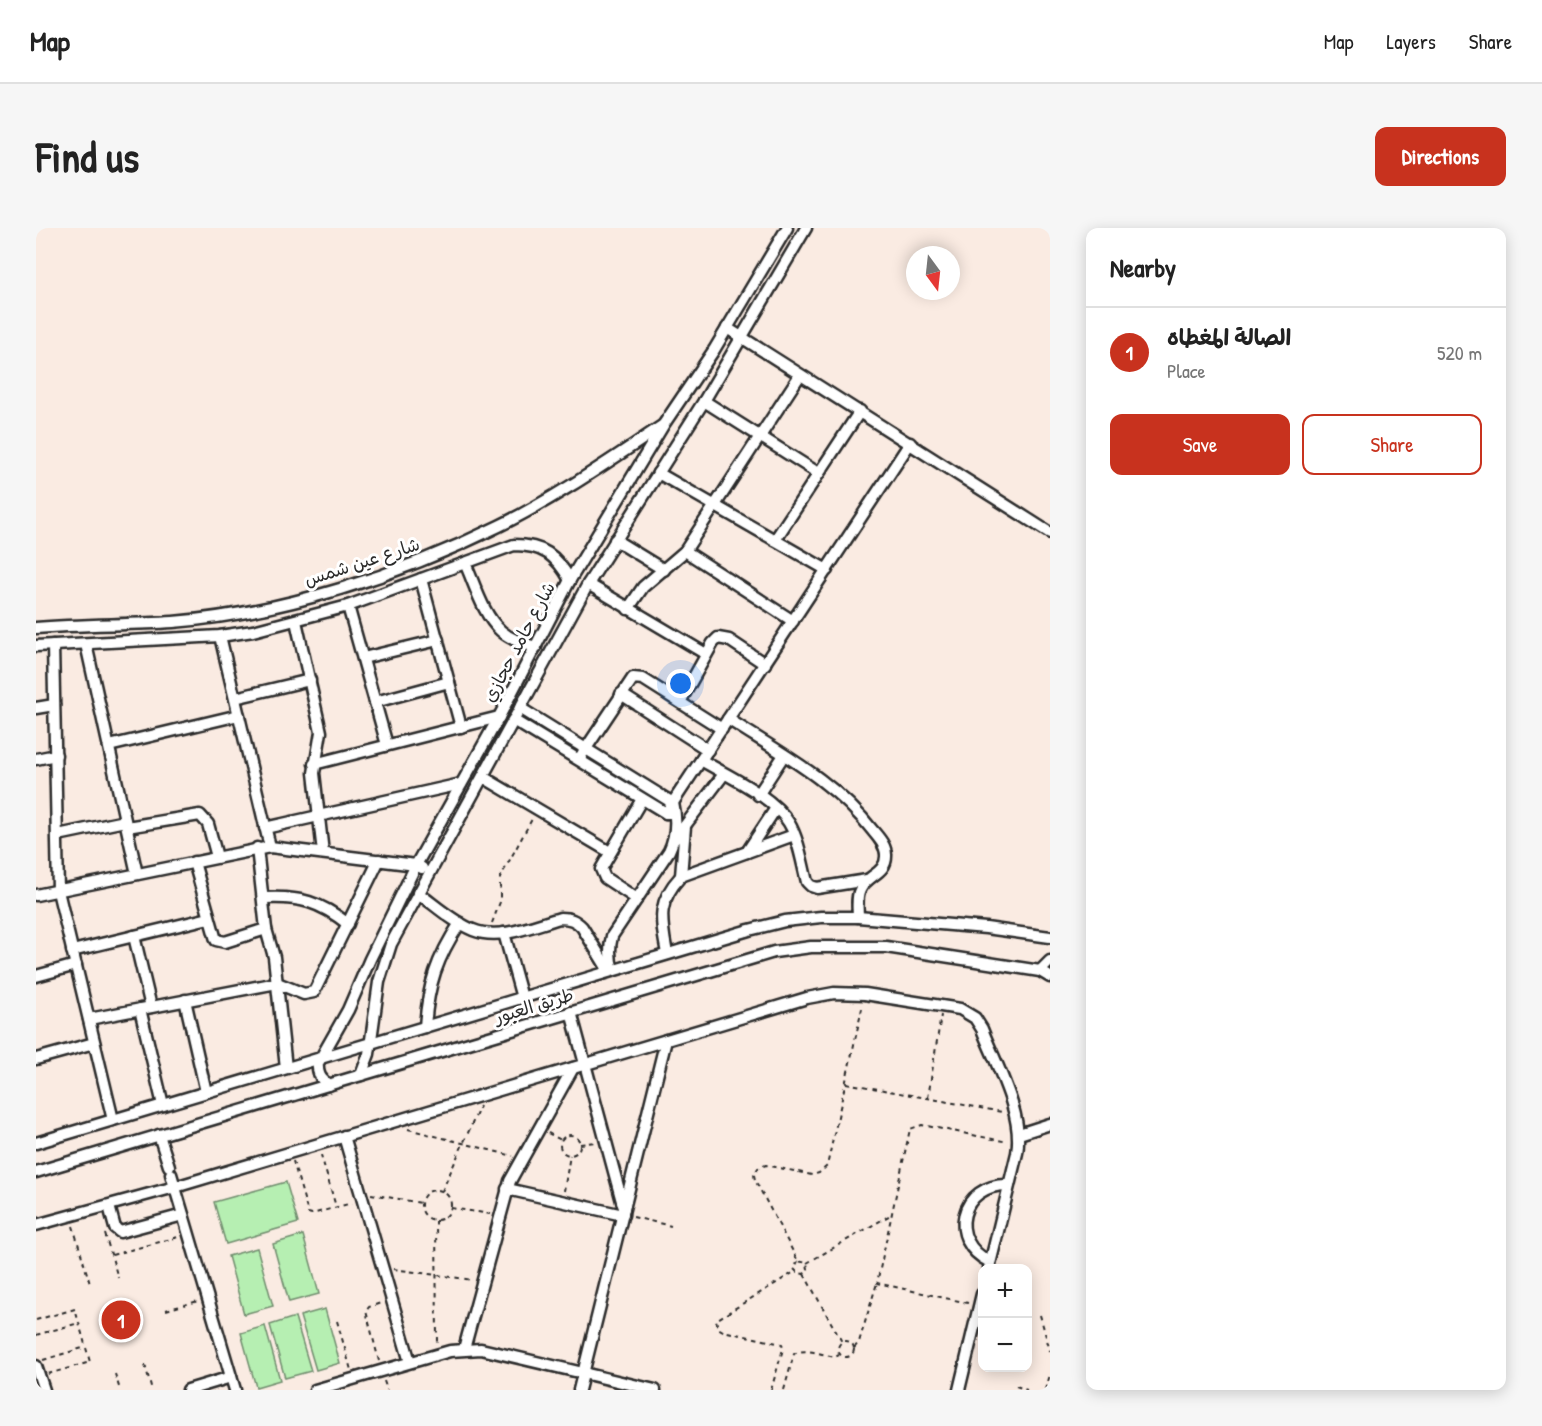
<!DOCTYPE html>
<meta charset="utf-8">
<style>
:root{--surface:#fff;--page:#f6f6f6;--text:#222;--muted:#767676;--line:#e0e0e0;--accent:#c8321e}
body{margin:0;font-family:"Patrick Hand","Playpen Sans Arabic",sans-serif;background:var(--page);color:var(--text)}
.controls{position:absolute;right:18px;bottom:18px;display:grid;overflow:hidden;border-radius:12px;box-shadow:0 3px 15px #0003}
.controls button{width:54px;height:54px;display:grid;place-items:center;padding:0;border:0;border-bottom:2px solid var(--line);background:var(--surface);color:var(--text);font:30px sans-serif}
.compass{position:absolute;left:870px;top:18px;width:54px;height:54px;border-radius:50%;background:var(--surface);box-shadow:0 3px 15px #0003;rotate:165deg}
.you{position:absolute;left:645px;top:456px;width:21px;height:21px;margin:-15px;border:4px solid #fff;border-radius:50%;background:#1a73e8;box-shadow:0 0 0 9px #1a73e833}
.badge{display:grid;place-items:center;width:39px;height:39px;border-radius:50%;background:var(--accent);color:#fff;font-size:20px;font-weight:700}
.pin{position:absolute;translate:-50% -50%;border:3px solid #fff;box-shadow:0 2px 6px #0006}
.list{margin:0;padding:0;list-style:none}
h2{display:flex;justify-content:space-between;align-items:center;height:78px;margin:0;padding:0 24px;font-size:26px}
h2 small{font-size:20px;font-weight:400;color:var(--muted)}
.list li{display:grid;grid-template-columns:39px 1fr auto;gap:18px;align-items:center;box-sizing:border-box;height:90px;padding:0 24px;border-top:2px solid var(--line)}
.list b{display:block;font-size:22px;white-space:nowrap}
.list p{margin:0;font-size:20px;white-space:nowrap;color:var(--muted)}
.list em{font-size:20px;font-style:normal;color:var(--muted)}
.actions{display:flex;gap:12px;padding:18px 24px}
.actions a{flex:1;padding:14px 0;border:2px solid var(--accent);border-radius:12px;text-align:center;font-size:21px;color:var(--accent)}
.actions .main{background:var(--accent);color:#fff}
.map{position:relative;flex:none;width:1014px;height:1162px;overflow:hidden;border-radius:12px}
header{display:flex;align-items:center;gap:36px;box-sizing:border-box;height:84px;padding:0 30px;background:var(--surface);border-bottom:2px solid var(--line)}
header strong{font-size:28px}
nav{display:flex;gap:33px;margin-inline-start:auto;font-size:21px}
.intro{display:flex;align-items:center;justify-content:space-between;box-sizing:border-box;height:144px;padding:0 36px}
h1{margin:0;font-size:42px}
.button{padding:15px 27px;border-radius:12px;background:var(--accent);color:#fff;font-size:21px;font-weight:700}
main{display:flex;gap:36px;padding:0 36px}
aside{flex:1;background:var(--surface);border-radius:12px;box-shadow:0 3px 15px #0003}
.map>svg:first-child{display:block}
.green{fill:#b6efb2;stroke:#708d6e;stroke-width:1.5}
.lines{fill:none;stroke-linecap:round;stroke-linejoin:round}
.minor-casing{stroke:#2b2b2b;stroke-width:15}
.path{stroke:#2b2b2b;stroke-width:2;stroke-dasharray:4.5 4.5;stroke-linecap:butt}
.minor{stroke:#fff;stroke-width:10}
.labels{text-anchor:middle;stroke-width:6;stroke-linejoin:round;paint-order:stroke}
.street-label{font-size:18px;fill:#2b2b2b;stroke:#fff}
</style>
<header>
<strong>Map</strong>
<nav><a>Map</a><a>Layers</a><a>Share</a></nav>
</header>
<div class="intro"><h1>Find us</h1><a class="button">Directions</a></div>
<main>
<div class="map">
<svg width="1014" height="1162" viewBox="0 0 1014 1162">
<rect width="100%" height="100%" fill="#faebe2"/>
<filter id="ink" filterUnits="userSpaceOnUse"><feTurbulence type="fractalNoise" baseFrequency=".0167" numOctaves="2"/><feDisplacementMap in="SourceGraphic" scale="12" xChannelSelector="R" yChannelSelector="G"/><feConvolveMatrix kernelMatrix="1 2 1 2 8 2 1 2 1" color-interpolation-filters="sRGB"/></filter>
<g filter="url(#ink)">
<g class="green">
<path d="M 250,954 L 262,995 L 190,1016 L 178,974 Z"/>
<path d="M 267,1007 L 283,1066 L 253,1074 L 237,1016 Z"/>
<path d="M 221,1020 L 237,1078 L 208,1086 L 192,1028 Z"/>
<path d="M 289,1081 L 304,1135 L 280,1142 L 264,1088 Z"/>
<path d="M 259,1089 L 275,1143 L 249,1150 L 234,1097 Z"/>
<path d="M 229,1098 L 244,1152 L 220,1159 L 205,1105 Z"/>
</g>
<g class="lines">
<g class="minor-casing">
<g id="minor">
<path d="M 691,100 L 1014,305"/>
<path d="M 668,173 L 782,245"/>
<path d="M 622,245 L 791,342"/>
<path d="M 579,312 L 628,342"/>
<path d="M 739,312 L 824,183"/>
<path d="M 649,323 L 757,393"/>
<path d="M 429,335 C 439,357 447,387 465,403 C 475,412 488,416 500,419"/>
<path d="M 385,351 L 425,499"/>
<path d="M 552,356 L 670,426"/>
<path d="M 312,378 L 351,517"/>
<path d="M 592,381 L 607,359 L 649,323 L 764,147"/>
<path d="M 260,393 L 285,504 L 278,545 L 287,625"/>
<path d="M 0,400 C 45,396 91,397 137,394 C 247,385 364,347 463,298 C 520,270 573,233 626,198"/>
<path d="M 184,408 L 234,619"/>
<path d="M 50,416 L 101,646"/>
<path d="M 17,417 L 22,663 L 77,892"/>
<path d="M 0,418 L 184,408 L 217,403 L 312,378 L 478,317 C 507,317 520,327 534,352"/>
<path d="M 327,430 L 402,412"/>
<path d="M 585,466 L 672,522"/>
<path d="M 199,470 L 274,452"/>
<path d="M 339,474 L 413,454"/>
<path d="M 644,474 L 677,415 L 682,410 L 693,412 L 729,436"/>
<path d="M 0,480 L 18,477"/>
<path d="M 484,480 L 637,575 C 641,592 640,608 633,623 L 576,708 C 573,720 573,730 577,742"/>
<path d="M 692,491 C 744,525 799,553 837,603 C 843,610 850,618 850,627 C 851,646 830,647 824,662 C 820,669 822,681 822,689"/>
<path d="M 477,492 L 630,585 L 636,585"/>
<path d="M 73,518 L 203,487"/>
<path d="M 0,531 L 20,527"/>
<path d="M 543,531 L 597,450 L 607,451 L 686,501"/>
<path d="M 665,532 C 692,548 737,568 753,595 C 763,612 766,635 771,654 L 775,658 L 781,660 L 831,652"/>
<path d="M 278,536 L 463,489"/>
<path d="M 447,549 L 574,624"/>
<path d="M 722,567 L 748,527"/>
<path d="M 630,585 L 874,215"/>
<path d="M 91,599 L 164,587 L 172,596 L 181,629"/>
<path d="M 229,600 L 425,556"/>
<path d="M 22,607 L 89,593"/>
<path d="M 638,612 L 688,546"/>
<path d="M 221,620 L 230,701 L 238,729 L 250,840"/>
<path d="M 711,624 L 740,580"/>
<path d="M 158,634 L 180,712 L 189,714 L 230,701"/>
<path d="M 645,648 L 649,598"/>
<path d="M 382,665 C 399,677 417,694 437,702 C 464,713 498,697 524,690 C 534,690 539,692 546,699 L 573,743"/>
<path d="M 0,667 L 234,619 L 380,637 L 386,640"/>
<path d="M 228,670 C 264,668 284,674 312,696"/>
<path d="M 601,671 L 569,650 L 565,641 L 606,571"/>
<path d="M 468,705 L 486,770"/>
<path d="M 98,708 L 115,779"/>
<path d="M 36,723 L 173,690"/>
<path d="M 631,726 C 625,692 620,675 645,648 L 758,607"/>
<path d="M 1004,743 L 1014,733"/>
<path d="M 0,748 L 40,737"/>
<path d="M 149,772 L 170,864"/>
<path d="M 104,781 L 127,877"/>
<path d="M 535,784 L 587,977"/>
<path d="M 53,791 L 241,755 L 268,766 L 278,764 L 343,632"/>
<path d="M 389,799 C 392,756 401,730 424,695"/>
<path d="M 0,831 L 58,815"/>
<path d="M 325,847 L 333,826 L 343,754 L 355,716 L 552,356 L 668,173 L 770,0"/>
<path d="M 293,857 C 284,851 281,845 282,835 L 312,782 L 334,731 L 380,637 L 463,489 L 534,352 L 628,196 L 678,122 L 751,0"/>
<path d="M 983,906 L 1014,896"/>
<path d="M 123,907 L 133,938"/>
<path d="M 308,908 L 374,1134"/>
<path d="M 0,915 L 713,702 L 749,693 L 785,689 L 822,689 L 950,700 L 1014,709"/>
<path d="M 0,944 L 738,724 L 775,719 L 850,719 L 1004,743 L 1014,749"/>
<path d="M 135,946 L 199,1162"/>
<path d="M 471,961 L 587,987"/>
<path d="M 73,978 L 79,1000 L 84,1004 L 147,987"/>
<path d="M 0,997 L 139,959 L 771,770 L 798,765 L 829,766 L 924,781 L 939,790 L 946,801 C 960,837 988,886 981,925 L 953,1040"/>
<path d="M 954,1034 C 910,1013 924,955 973,957"/>
<path d="M 428,1121 L 474,953 L 537,840"/>
<path d="M 0,1138 L 8,1162"/>
<path d="M 152,1162 L 195,1149"/>
<path d="M 279,1162 L 414,1123 L 445,1121 L 619,1162"/>
<path d="M 543,1162 L 630,812"/>
<path d="M 923,1162 L 946,1066"/>
</g>
</g>
<g class="path">
<path d="M 456,695 L 464,674 L 464,650 L 496,591"/>
<path d="M 810,855 L 966,884"/>
<path d="M 892,870 L 905,787"/>
<path d="M 372,901 L 477,928"/>
<path d="M 512,905 L 525,912"/>
<circle cx="534" cy="917" r="10"/>
<path d="M 544,916 L 559,914"/>
<path d="M 285,927 L 300,979"/>
<path d="M 257,933 L 272,985 L 276,986 L 316,975"/>
<circle cx="400" cy="977" r="15"/>
<path d="M 406,963 L 444,878"/>
<path d="M 528,963 L 534,927"/>
<path d="M 335,966 L 385,975"/>
<path d="M 415,980 L 454,986"/>
<path d="M 597,989 L 635,998"/>
<path d="M 400,992 L 401,1115"/>
<path d="M 37,998 L 54,1056"/>
<path d="M 69,1006 L 82,1050"/>
<path d="M 76,1027 L 142,1009"/>
<path d="M 762,1033 L 758,1041 L 762,1045 L 768,1046 L 772,1041 L 771,1035 L 762,1033 L 719,952 L 718,947 L 722,940 L 730,937 L 776,947 L 783,945 L 791,938 L 827,776"/>
<path d="M 771,1035 L 856,986"/>
<path d="M 357,1041 L 437,1052"/>
<path d="M 768,1046 L 806,1114"/>
<path d="M 932,1075 L 841,1055 L 874,901 L 886,897 L 972,914"/>
<path d="M 130,1082 L 162,1073"/>
<path d="M 1004,1087 L 1014,1123"/>
<path d="M 0,1092 L 39,1081 L 54,1134 L 12,1146"/>
<path d="M 301,1093 L 315,1142"/>
<path d="M 0,1107 L 43,1095"/>
<circle cx="810" cy="1121" r="8"/>
<path d="M 818,1120 L 823,1114 L 841,1055"/>
<path d="M 7,1132 L 50,1119"/>
<path d="M 343,1133 L 330,1083 L 333,1079 L 345,1075"/>
<path d="M 109,1137 L 116,1162"/>
<path d="M 79,1146 L 84,1162"/>
<path d="M 348,1153 L 351,1162"/>
<path d="M 980,1158 L 991,1162"/>
<path d="M 735,1162 L 747,1121 L 746,1116 L 687,1103 L 682,1100 L 680,1092 L 760,1043"/>
<path d="M 748,1162 L 758,1126 C 769,1119 787,1127 799,1129 L 803,1127"/>
<path d="M 1010,1162 L 1014,1146"/>
</g>
<use href="#minor" class="minor"/>
</g>
</g>
<g class="labels">
<g class="street-label">
<text transform="translate(326 334) rotate(-18)" y="6">شارع عين شمس</text>
<text transform="translate(483 414) rotate(-62)" y="6">شارع حامد حجازي</text>
<text transform="translate(498 778) rotate(-17)" y="6">طريق العبور</text>
</g>
</g>
</svg>
<div class="controls">
<button>+</button>
<button>−</button>
</div>
<svg class="compass" viewBox="-18 -18 36 36"><path d="M0-13l5 13h-10z" fill="#e53935"/><path d="M0 13l5-13h-10z" fill="#767676"/></svg>
<div class="you"></div>
<div class="pin badge" style="left:85px;top:1092px">1</div>
</div>
<aside>
<h2>Nearby<small></small></h2>
<ul class="list">
<li><span class="badge">1</span><div><b>الصالة المغطاه</b><p>Place</p></div><em>520 m</em></li>
</ul>
<div class="actions"><a class="main">Save</a><a>Share</a></div>
</aside>
</main>
